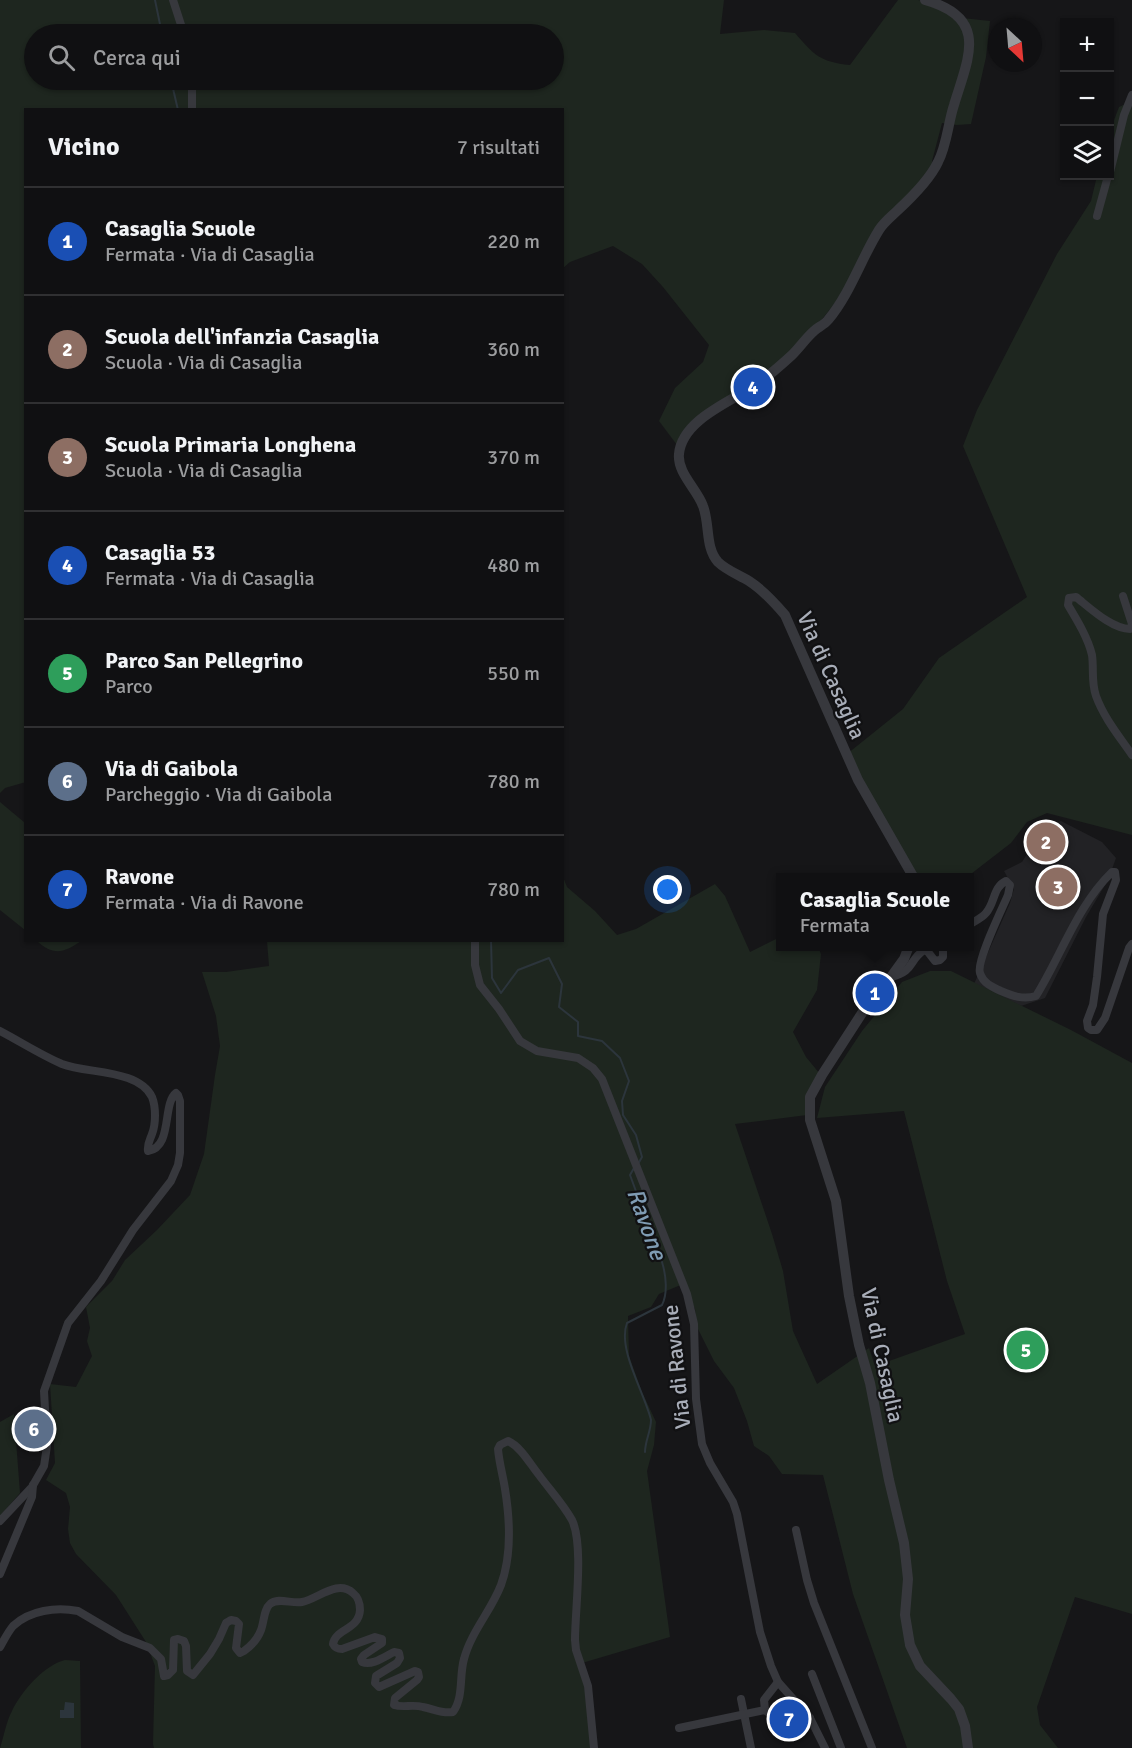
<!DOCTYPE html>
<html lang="it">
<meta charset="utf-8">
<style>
:root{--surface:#101012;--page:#1e1e20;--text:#f1f3f6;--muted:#9c9d9f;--line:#303032;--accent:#ea580c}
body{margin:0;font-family:Signika,sans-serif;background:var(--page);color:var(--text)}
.controls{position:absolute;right:18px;top:18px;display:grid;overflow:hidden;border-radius:0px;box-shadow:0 2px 4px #0004}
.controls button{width:54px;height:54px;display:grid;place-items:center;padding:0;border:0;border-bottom:2px solid var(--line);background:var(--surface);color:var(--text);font:30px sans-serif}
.compass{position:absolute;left:988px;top:18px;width:54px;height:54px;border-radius:50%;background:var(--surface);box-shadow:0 2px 4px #0004;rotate:154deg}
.you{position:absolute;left:668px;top:890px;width:21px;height:21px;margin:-15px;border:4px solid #fff;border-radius:50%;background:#1a73e8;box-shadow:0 0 0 9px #1a73e833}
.badge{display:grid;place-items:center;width:39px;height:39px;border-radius:50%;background:var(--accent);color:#fff;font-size:20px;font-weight:700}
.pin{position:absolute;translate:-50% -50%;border:3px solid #fff;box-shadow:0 2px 6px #0006}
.popup{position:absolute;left:776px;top:873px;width:198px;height:78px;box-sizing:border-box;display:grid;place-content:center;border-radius:0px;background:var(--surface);filter:drop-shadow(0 2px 4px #0005);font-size:20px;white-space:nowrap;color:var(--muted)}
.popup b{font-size:22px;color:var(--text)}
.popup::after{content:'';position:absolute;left:50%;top:100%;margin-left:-12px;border:12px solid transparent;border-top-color:var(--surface)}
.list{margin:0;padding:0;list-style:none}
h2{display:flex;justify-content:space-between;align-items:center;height:78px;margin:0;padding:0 24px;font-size:26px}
h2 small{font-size:20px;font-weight:400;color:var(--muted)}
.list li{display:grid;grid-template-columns:39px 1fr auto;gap:18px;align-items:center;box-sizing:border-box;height:108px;padding:0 24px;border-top:2px solid var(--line)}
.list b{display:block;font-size:22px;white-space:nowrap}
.list p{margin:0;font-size:20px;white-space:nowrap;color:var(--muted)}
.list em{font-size:20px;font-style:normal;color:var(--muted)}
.icon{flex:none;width:33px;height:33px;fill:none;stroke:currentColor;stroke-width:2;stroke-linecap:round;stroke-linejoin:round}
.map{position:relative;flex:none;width:1132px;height:1748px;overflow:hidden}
.search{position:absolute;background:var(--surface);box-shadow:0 2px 4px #0004;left:24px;top:24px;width:540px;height:66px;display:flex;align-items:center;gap:15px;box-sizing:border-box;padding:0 21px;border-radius:33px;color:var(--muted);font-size:22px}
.panel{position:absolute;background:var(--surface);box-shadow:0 2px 4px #0004;left:24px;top:108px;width:540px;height:834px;border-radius:0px}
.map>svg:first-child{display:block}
.built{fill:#222225}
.green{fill:#1e261f;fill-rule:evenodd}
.water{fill:#2c353c}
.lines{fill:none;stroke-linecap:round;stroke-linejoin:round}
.stream{stroke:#2c353c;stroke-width:2}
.minor{stroke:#37383d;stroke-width:8}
.tertiary{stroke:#37383d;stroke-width:10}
.labels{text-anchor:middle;stroke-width:4.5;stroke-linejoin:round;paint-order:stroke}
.street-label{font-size:22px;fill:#a8adb8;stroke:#111113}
.water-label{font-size:24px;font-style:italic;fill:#7f9bb3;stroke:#111113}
</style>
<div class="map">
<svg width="1132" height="1748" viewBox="0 0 1132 1748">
<rect width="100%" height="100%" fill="#161618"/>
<path class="built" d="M 1061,821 L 1102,842 L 1116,858 L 1108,880 L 1086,917 L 1045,998 L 1021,1006 L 974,984 L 1010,903 L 1014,889 L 1004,871 L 1022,862 L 1044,827 Z"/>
<g class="green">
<path d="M 0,0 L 724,0 L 720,34 L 764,30 L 795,33 C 814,55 820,62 850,65 L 898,0 L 918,0 L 941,4 L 962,18 L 990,21 L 986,57 L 971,124 L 957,125 L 942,123 L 932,161 L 933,169 L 902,201 L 835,303 L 811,333 L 772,374 L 744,399 L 722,404 L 677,445 L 659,421 L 675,388 L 703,362 L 709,345 L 663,287 L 642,264 L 613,246 L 570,262 L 563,268 L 562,110 L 26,110 L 26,782 L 5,788 L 0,793 ZM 34,34 L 554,34 L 554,80 L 34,80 Z"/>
<path d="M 1132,101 L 1132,835 L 1047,813 L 1027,822 L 1011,843 L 967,877 L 915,877 L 847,754 L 903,709 L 939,658 L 1027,597 L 963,446 L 977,410 L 1057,254 L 1091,201 L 1097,176 L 1110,176 L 1110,131 L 1119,107 Z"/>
<path d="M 0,802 L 25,823 L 25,930 L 0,910 Z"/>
<path d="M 563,877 L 567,887 L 595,911 L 617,935 L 636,929 L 715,884 L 725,896 L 750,952 L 780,937 L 780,946 L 818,947 L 821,954 L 817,990 L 793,1032 L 806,1057 L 820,1074 L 807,1115 L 735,1124 L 772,1234 L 783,1271 L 793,1331 L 817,1384 L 869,1348 L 875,1366 L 965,1334 L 947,1281 L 904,1111 L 817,1118 L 825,1087 L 862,1031 L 902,982 L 930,971 L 951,971 L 1071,1030 L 1132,1063 L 1132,1614 L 1075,1597 L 1037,1707 L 1040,1725 L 1058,1748 L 907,1748 L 853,1594 L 823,1475 L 782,1474 L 769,1456 L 754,1446 L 747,1421 L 734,1388 L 714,1361 L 697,1327 L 695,1309 L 683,1284 L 659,1294 L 651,1307 L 628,1316 L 629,1356 L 642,1392 L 656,1422 L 654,1445 L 647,1471 L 670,1637 L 582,1663 L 591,1748 L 154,1748 L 153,1744 L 155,1666 L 146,1642 L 116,1595 L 76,1554 L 70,1543 L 68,1529 L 70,1507 L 66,1493 L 46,1480 L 55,1463 L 50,1384 L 76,1387 L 92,1356 L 87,1341 L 90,1328 L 86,1307 L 112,1281 L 125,1260 L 157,1230 L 190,1195 L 204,1154 L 215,1075 L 220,1046 L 216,1016 L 202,972 L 226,972 L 269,966 L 267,941 L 562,940 Z"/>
<path d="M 37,941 L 81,941 C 64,953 53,956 37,941 Z"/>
<path d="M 14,1414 L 20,1493 L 0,1516 L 0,1422 Z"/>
<path d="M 65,1660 L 80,1661 L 81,1748 L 0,1748 C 4,1736 6,1722 12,1711 C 21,1692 44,1665 65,1660 Z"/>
</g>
<path class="water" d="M 65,1702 L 74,1703 L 74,1718 L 60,1718 L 60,1710 L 64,1710 Z"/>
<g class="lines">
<g class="stream">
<path d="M 155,0 L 162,34"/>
<path d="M 171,80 L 178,110"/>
<path d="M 491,940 L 492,978 L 501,993 L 518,970 L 549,958 L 562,984 L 559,1007 L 578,1022 L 578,1036 L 602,1041 L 620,1058 L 629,1081 L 622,1101 L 623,1115 L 636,1135 L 642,1157 L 638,1164"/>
<path d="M 634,1168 L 630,1175 L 662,1262 C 666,1275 668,1293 662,1305 L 627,1323 C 617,1349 645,1394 651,1420 C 651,1431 645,1441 645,1452"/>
</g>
<g class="minor">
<path d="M 173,0 L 184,34"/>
<path d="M 192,80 L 192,110"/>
<path d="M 1110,172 L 1124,115 L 1132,95"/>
<path d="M 1097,216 L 1108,176"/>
<path d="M 1123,596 L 1132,624"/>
<path d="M 1132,625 L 1130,629 C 1112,629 1090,608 1076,597 L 1069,598 L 1068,605 C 1077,620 1088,638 1092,655 C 1094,669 1091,682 1096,696 C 1104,718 1119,736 1132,755"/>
<path d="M 970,924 C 975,921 982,918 986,913 C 995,903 993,887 1006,881 L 1010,885 L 1008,895 C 1002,909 976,962 980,973 C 983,983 992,987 1001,991 C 1013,996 1023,1000 1036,996 C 1061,956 1077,906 1112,872 L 1115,872 L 1116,880 L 1103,914 L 1097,977 L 1093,1005 L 1087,1021 L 1088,1028 L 1091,1030 L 1097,1030 L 1105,1018 L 1129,948 L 1132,944"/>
<path d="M 475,940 L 475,965 L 480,985 L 499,1009 L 520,1041 L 537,1051 L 578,1058 L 593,1068 L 602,1079 L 687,1294 L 694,1324 L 696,1399 L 702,1444 L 710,1463 L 733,1502 L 737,1514 L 760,1632 L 771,1666 L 778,1682 L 810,1718 L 825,1748"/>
<path d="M 891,977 C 915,971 908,961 924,950 L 928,952 L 935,961 L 940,960 L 943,957 L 943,946"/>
<path d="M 0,1031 C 21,1042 41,1055 62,1064 C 88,1074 138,1069 152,1097 C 156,1107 156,1124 152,1134 C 150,1140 147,1144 148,1151 C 173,1147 162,1104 176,1093 L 178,1095 L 180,1101 L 180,1153 L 178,1165 L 171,1181 L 133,1230 L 101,1281 L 68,1323 L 44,1391 L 47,1446 L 44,1466 L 32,1487 L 0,1521"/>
<path d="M 796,1530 L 807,1580 L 814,1603 L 872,1748"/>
<path d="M 0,1574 L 32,1497 L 33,1485"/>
<path d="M 0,1647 C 4,1640 8,1632 13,1626 C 30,1610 56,1607 78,1611 L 122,1637 L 150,1648 L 161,1659 L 164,1676 L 168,1675 L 173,1670 L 174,1640 L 178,1639 L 184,1641 L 186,1646 L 187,1671 L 193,1675 L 210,1654 L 219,1639 L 226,1623 L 231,1620 L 236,1621 L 239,1624 L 236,1648 L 240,1653 L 244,1651 C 251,1646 258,1638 261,1630 C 264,1622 264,1609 270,1604 C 278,1597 292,1604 302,1602 C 318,1599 337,1579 353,1593 C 358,1597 360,1603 360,1610 C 359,1630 335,1629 333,1644 C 335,1648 337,1649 342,1649 L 375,1637 L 382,1639 L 382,1643 L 364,1655 L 361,1659 L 362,1662 C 372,1666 384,1657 394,1652 L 399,1653 L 400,1658 L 397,1663 L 376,1676 L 375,1683 L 379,1687 L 415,1671 L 418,1672 L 419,1677 L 417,1680 L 395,1698 L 394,1705 C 403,1708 413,1704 423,1707 C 434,1709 442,1714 453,1712 C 464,1697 459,1676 464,1659 C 471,1632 491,1611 501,1585 C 512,1555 510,1520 505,1489 C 503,1476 499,1462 498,1449 L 500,1445 L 508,1441 C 521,1447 530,1464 539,1475 C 550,1490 563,1504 572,1520 C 584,1545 575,1610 575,1640 L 576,1650 L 588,1686 L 594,1748"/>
<path d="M 812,1674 L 841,1748"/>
<path d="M 778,1682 L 764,1700 L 765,1710 C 777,1721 794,1719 810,1718"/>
<path d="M 741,1699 L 751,1748"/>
<path d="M 679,1728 L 765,1710"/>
</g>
<g class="tertiary">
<path d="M 914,878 L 858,780 L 785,615 C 774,602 763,590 749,581 C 739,575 726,570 718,562 C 705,548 710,524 703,506 C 697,489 677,473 679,454 C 682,420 730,402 754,386 C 768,377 780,366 792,355 C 800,347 806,338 814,331 C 818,327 824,325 828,320 C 850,294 861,259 879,230 C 884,222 892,216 898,210 C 912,197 930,179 938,162 C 947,145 948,123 954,105 C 968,58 990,18 925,0"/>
<path d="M 909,946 L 904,959 L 891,977 L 875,993 L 822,1075 L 810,1097 L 810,1120 L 836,1201 L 849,1296 L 859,1345 L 870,1383 L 889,1480 L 904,1543 L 908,1579 L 905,1615 L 910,1645 L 920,1666 L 951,1699 L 959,1709 L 965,1726 L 968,1748"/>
</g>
</g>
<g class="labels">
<g class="street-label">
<text transform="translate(832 675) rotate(66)" y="8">Via di Casaglia</text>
<text transform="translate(883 1355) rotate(78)" y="8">Via di Casaglia</text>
<text transform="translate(676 1367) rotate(-96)" y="8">Via di Ravone</text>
</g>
<g class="water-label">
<text transform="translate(647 1224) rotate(70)" y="8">Ravone</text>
</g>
</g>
</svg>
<div class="controls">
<button>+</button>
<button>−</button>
<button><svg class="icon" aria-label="layers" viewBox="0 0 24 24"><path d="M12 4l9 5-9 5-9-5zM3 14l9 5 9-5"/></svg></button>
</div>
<svg class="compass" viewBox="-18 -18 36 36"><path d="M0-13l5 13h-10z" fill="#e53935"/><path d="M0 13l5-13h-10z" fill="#9c9d9f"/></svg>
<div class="you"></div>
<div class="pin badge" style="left:875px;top:993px;background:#1a4fb4">1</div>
<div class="popup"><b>Casaglia Scuole</b>Fermata</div>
<div class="pin badge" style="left:1046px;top:842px;background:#8d6e63">2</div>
<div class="pin badge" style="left:1058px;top:887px;background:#8d6e63">3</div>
<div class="pin badge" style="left:753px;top:387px;background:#1a4fb4">4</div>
<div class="pin badge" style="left:1026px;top:1350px;background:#2e9e5b">5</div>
<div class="pin badge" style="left:34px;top:1429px;background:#5c6f8a">6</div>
<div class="pin badge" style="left:789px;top:1719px;background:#1a4fb4">7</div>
<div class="search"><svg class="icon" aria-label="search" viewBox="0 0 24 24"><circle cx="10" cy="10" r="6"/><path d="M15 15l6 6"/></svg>Cerca qui</div>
<section class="panel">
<h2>Vicino<small>7 risultati</small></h2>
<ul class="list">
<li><span class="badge" style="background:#1a4fb4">1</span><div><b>Casaglia Scuole</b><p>Fermata · Via di Casaglia</p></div><em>220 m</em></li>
<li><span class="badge" style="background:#8d6e63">2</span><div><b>Scuola dell'infanzia Casaglia</b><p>Scuola · Via di Casaglia</p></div><em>360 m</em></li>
<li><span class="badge" style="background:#8d6e63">3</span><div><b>Scuola Primaria Longhena</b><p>Scuola · Via di Casaglia</p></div><em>370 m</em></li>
<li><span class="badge" style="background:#1a4fb4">4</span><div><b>Casaglia 53</b><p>Fermata · Via di Casaglia</p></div><em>480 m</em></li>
<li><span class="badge" style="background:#2e9e5b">5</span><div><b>Parco San Pellegrino</b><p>Parco</p></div><em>550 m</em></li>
<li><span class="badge" style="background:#5c6f8a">6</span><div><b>Via di Gaibola</b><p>Parcheggio · Via di Gaibola</p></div><em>780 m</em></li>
<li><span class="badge" style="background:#1a4fb4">7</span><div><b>Ravone</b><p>Fermata · Via di Ravone</p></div><em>780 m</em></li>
</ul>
</section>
</div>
